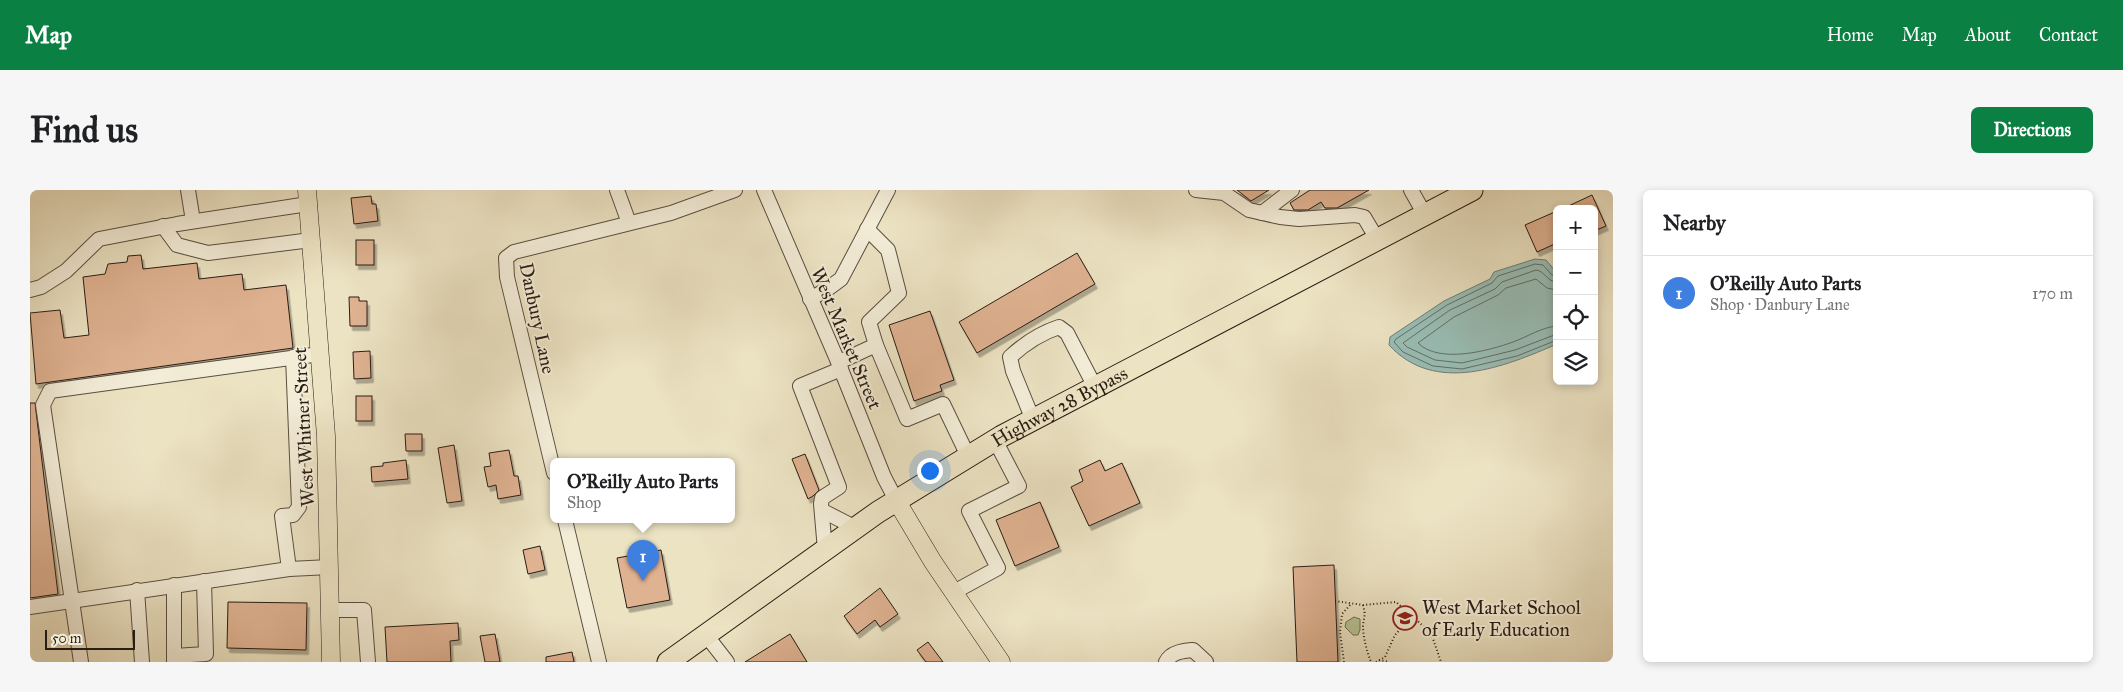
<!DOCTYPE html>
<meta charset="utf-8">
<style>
:root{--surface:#fff;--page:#f6f6f6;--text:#202124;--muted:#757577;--line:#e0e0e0;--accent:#0b8043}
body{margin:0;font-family:"IM FELL Great Primer",serif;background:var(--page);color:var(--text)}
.controls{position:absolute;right:15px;top:15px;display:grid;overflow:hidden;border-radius:8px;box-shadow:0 2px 8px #0003}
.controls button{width:45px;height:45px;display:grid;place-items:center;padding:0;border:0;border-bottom:1px solid var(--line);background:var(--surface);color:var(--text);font:25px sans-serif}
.scale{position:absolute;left:15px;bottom:12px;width:90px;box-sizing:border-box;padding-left:5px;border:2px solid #291d14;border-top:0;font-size:14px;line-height:18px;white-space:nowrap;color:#291d14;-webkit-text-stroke:4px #f3edd8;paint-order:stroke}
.you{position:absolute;left:899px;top:280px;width:18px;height:18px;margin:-12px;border:4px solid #fff;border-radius:50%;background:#1a73e8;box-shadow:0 0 0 8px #1a73e833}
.badge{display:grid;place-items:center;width:32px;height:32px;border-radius:50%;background:var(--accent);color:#fff;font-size:16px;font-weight:700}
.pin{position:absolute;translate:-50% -41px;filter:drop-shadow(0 1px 2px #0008)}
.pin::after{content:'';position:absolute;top:26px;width:18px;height:15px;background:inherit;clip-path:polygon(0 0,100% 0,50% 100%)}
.popup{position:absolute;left:520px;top:268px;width:185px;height:65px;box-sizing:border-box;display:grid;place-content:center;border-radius:8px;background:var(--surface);filter:drop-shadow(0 1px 4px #0005);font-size:16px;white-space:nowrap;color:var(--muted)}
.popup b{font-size:19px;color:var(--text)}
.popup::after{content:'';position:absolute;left:50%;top:100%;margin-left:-10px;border:10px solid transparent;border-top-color:var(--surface)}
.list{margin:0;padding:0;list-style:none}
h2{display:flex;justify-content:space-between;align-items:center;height:65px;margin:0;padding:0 20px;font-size:21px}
h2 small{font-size:16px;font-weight:400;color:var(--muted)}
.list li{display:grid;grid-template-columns:32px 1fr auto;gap:15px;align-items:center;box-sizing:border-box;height:75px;padding:0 20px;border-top:1px solid var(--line)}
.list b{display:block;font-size:19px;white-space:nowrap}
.list p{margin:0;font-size:16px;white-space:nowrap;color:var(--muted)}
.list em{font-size:16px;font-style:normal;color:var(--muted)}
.icon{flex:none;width:28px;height:28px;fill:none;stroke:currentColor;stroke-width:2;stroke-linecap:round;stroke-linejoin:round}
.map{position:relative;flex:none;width:1583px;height:472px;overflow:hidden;border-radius:8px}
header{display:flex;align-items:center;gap:30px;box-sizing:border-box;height:70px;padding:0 25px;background:var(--accent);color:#fff}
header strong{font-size:24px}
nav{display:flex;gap:28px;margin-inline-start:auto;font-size:18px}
.intro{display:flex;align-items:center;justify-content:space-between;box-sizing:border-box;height:120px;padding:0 30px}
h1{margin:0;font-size:35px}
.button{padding:12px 22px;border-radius:8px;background:var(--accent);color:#fff;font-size:18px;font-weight:700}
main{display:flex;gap:30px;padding:0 30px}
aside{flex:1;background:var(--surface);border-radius:8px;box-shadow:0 2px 8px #0003}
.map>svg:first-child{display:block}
.green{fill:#b8c494;stroke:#707054}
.water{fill:#99beb6;stroke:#6c7e75}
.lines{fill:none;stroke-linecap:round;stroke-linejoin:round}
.shore{stroke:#616e65;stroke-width:1}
.building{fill:#dfb291;stroke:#291d14;filter:url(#shadow)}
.minor-casing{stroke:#5a4e40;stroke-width:16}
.major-casing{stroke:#291d14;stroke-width:19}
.highway-casing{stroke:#291d14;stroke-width:23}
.path{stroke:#291d14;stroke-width:2;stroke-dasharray:1 2.5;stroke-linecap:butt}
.minor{stroke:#f3edd8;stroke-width:14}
.major{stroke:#ece3c3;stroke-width:18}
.highway{stroke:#ece3c3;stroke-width:21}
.labels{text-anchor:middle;stroke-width:4;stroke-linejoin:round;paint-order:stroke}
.street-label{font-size:19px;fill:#291d14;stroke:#f3edd8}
.poi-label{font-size:19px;fill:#291d14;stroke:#f3edd8;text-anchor:start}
</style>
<header>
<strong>Map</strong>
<nav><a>Home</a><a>Map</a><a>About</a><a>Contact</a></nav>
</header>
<div class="intro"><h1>Find us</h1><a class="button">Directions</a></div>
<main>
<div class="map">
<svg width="1583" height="472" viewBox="0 0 1583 472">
<defs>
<filter id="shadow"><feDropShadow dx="2.5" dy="4.5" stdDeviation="0" flood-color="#0004"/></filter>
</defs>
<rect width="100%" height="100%" fill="#ece3c3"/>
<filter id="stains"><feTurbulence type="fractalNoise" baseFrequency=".004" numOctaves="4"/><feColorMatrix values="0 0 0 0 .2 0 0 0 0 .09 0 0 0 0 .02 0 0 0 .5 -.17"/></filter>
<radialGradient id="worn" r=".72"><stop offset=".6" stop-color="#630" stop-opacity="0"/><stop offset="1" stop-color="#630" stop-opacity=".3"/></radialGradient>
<path class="green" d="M 1324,427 L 1330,429 L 1330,440 L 1328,445 L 1323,445 L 1315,437 L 1316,432 Z"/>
<path class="water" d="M 1505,69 L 1516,70 L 1527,83 L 1527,154 C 1474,177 1405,205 1359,155 L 1360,147 L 1414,111 L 1460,89 L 1464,82 Z"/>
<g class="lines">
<g class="shore">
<path d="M 1527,86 L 1522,85 L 1513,75 L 1505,74 L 1468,86 L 1462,93 L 1417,115 L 1366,149 L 1364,152 L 1373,162 L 1403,176 L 1432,179 L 1487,166 L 1527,150"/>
<path d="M 1527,92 C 1517,92 1515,81 1506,80 L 1472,92 L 1465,99 L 1420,120 L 1373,153 L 1377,157 L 1405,170 L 1432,173 L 1485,160 L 1527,144"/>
<path d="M 1527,100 L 1517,98 L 1506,89 L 1476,98 L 1468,105 L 1424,127 L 1388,153 C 1409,174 1458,161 1483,152 C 1497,147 1512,137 1527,136"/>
</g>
</g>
<g class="building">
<path d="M 1207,0 L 1239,0 L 1221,11 Z"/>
<path d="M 1280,0 L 1339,0 L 1307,18 L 1295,18 L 1291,12 L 1278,20 L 1264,20 L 1260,13 Z"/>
<path d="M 1562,5 L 1576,36 L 1564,41 L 1564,19 L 1532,19 Z"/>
<path d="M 341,6 L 342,14 L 346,14 L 348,31 L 324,34 L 321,8 Z"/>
<path d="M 1527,21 L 1527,53 L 1507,62 L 1495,35 Z"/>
<rect x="326" y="50" width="18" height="25"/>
<path d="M 1047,63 L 1065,94 L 947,163 L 929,132 Z"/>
<path d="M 111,65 L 113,79 L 167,73 L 169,89 L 212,84 L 214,100 L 256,95 L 263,158 L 6,194 L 0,123 L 30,120 L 34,148 L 59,145 L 53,87 L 75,84 L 78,74 L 97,72 L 98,66 Z"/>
<path d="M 319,107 L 329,107 L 329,111 L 337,111 L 337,136 L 320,136 Z"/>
<path d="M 900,121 L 924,190 L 910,195 L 912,201 L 884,211 L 859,135 Z"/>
<path d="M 340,161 L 341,188 L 324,189 L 323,162 Z"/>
<rect x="326" y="206" width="16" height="25"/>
<path d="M 0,213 L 5,213 L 28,404 L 0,408 Z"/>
<path d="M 375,244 L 392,244 L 392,261 L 376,261 Z"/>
<path d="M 424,255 L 432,311 L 417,313 L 408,258 Z"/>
<path d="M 479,260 L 484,286 L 488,286 L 491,305 L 468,309 L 466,295 L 458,297 L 454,277 L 461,276 L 459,263 Z"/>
<path d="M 775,264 L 789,300 L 783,306 L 778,309 L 762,269 Z"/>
<path d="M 376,270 L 378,289 L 342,292 L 341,277 L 353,276 L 353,273 Z"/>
<path d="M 1070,270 L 1075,281 L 1092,273 L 1110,313 L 1059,336 L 1041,297 L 1053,291 L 1049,280 Z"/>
<path d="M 1010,312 L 1029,357 L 985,376 L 966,330 Z"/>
<path d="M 510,356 L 515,380 L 498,384 L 493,360 Z"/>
<path d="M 631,360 L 640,410 L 597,418 L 587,368 Z"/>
<path d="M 1304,375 L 1308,472 L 1267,472 L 1263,377 Z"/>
<path d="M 850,398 L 868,424 L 850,437 L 845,430 L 827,444 L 814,426 Z"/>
<path d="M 198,412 L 277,413 L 276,460 L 197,458 Z"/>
<path d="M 428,433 L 429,450 L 420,451 L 421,472 L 357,472 L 355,437 Z"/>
<path d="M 465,444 L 470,472 L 455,472 L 450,446 Z"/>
<path d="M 760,444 L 777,472 L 715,472 Z"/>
<path d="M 898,452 L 913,472 L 896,472 L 887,460 Z"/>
<path d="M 542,462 L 544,472 L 516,472 L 516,467 Z"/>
</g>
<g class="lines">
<g class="minor-casing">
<g id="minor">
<path d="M 158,0 L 163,31"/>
<path d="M 587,0 L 599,33"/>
<path d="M 734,0 L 806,167 L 854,287 L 866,310"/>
<path d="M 1166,0 L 1194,3 L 1219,20 L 1250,27 L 1269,29 L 1325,25 L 1334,27 L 1347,49"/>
<path d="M 1381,0 L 1395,25"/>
<path d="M 1232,23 L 1262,0"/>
<path d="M 133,36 L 147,55 L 178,63 L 281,50"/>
<path d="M 837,39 L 858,60 L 869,103 L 839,132 L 846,155"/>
<path d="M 0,100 L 11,97 L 36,81 L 69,49 L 147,34 L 278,14"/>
<path d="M 780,109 L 796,100 L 811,89 L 858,0"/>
<path d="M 809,172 L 846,155 L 877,229 L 913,214 L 938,266"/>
<path d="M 1003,230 L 983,181 L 980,167 C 994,154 1011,143 1029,137 L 1037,143 L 1065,197"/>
<path d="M 524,283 L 477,87 L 476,68 L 484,62 L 641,23 L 705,0"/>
<path d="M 793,321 L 826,338"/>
<path d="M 535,330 L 569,472"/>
<path d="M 795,360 L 791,314 L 792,308 L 809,297 L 770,196 L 811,179"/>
<path d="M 259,379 L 252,326 L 263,325 L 269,317 L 263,167"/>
<path d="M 107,400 L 112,472"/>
<path d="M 924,402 L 968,378 L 939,321 L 989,296 L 965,250"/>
<path d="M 0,417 L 259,379 L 300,377"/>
<path d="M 301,420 L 334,420 L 338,472"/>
<path d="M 676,445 L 697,472"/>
<path d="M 144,466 L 176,464 L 174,391"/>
<path d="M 51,472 L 13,215 L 20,201 L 290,164"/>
<path d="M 144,472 L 144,395"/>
<path d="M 1136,472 C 1141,462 1153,461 1163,460 L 1176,472"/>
</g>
</g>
<g class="major-casing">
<g id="major">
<path d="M 277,0 L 296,246 L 301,472"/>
<path d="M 866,310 L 903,372 L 971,472"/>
</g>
</g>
<g class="highway-casing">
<g id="highway">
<path id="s1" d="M 638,472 L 848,322 L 972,246 L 1442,0"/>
</g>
</g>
<g class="path">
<path d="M 1305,411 L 1333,415 L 1366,412 L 1401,443 L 1411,472"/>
<path d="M 1333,415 C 1336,426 1334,426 1333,436 C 1333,447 1337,462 1341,472"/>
<path d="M 1349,470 L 1359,472"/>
<path d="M 1314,472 L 1310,442 L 1312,424 L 1321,414"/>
<path d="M 1346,472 L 1355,467 L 1365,445 L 1383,425"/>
</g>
<use href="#minor" class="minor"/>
<use href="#major" class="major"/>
<use href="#highway" class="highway"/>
</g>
<defs>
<g id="school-ring" transform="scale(1.25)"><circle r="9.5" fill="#f3edd8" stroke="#8f2418" stroke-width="1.5"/><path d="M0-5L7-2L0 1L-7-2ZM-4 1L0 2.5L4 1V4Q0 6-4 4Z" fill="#8f2418"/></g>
</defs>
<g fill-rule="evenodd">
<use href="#school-ring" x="1375" y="428"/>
</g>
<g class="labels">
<g class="street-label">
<text transform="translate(508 128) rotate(78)" y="7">Danbury Lane</text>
<text transform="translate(817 148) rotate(67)" y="7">West Market Street</text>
<text dy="7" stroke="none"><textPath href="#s1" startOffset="468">Highway 28 Bypass</textPath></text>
<text transform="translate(273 237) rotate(-93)" y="7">West Whitner Street</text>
</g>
<g class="poi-label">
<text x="1392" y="424">West Market School<tspan x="1392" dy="22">of Early Education</tspan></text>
</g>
</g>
<rect width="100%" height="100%" filter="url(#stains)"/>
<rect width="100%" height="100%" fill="url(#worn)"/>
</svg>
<div class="controls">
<button>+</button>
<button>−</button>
<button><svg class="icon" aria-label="locate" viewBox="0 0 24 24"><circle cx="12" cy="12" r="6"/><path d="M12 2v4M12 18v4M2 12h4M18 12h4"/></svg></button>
<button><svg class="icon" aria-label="layers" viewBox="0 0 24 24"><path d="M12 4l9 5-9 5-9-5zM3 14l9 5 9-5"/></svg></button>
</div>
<div class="scale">50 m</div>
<div class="you"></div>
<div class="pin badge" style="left:613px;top:391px;background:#3f7fe0">1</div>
<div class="popup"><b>O'Reilly Auto Parts</b>Shop</div>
</div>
<aside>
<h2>Nearby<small></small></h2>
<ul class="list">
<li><span class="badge" style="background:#3f7fe0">1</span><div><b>O'Reilly Auto Parts</b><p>Shop · Danbury Lane</p></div><em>170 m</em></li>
</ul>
</aside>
</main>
